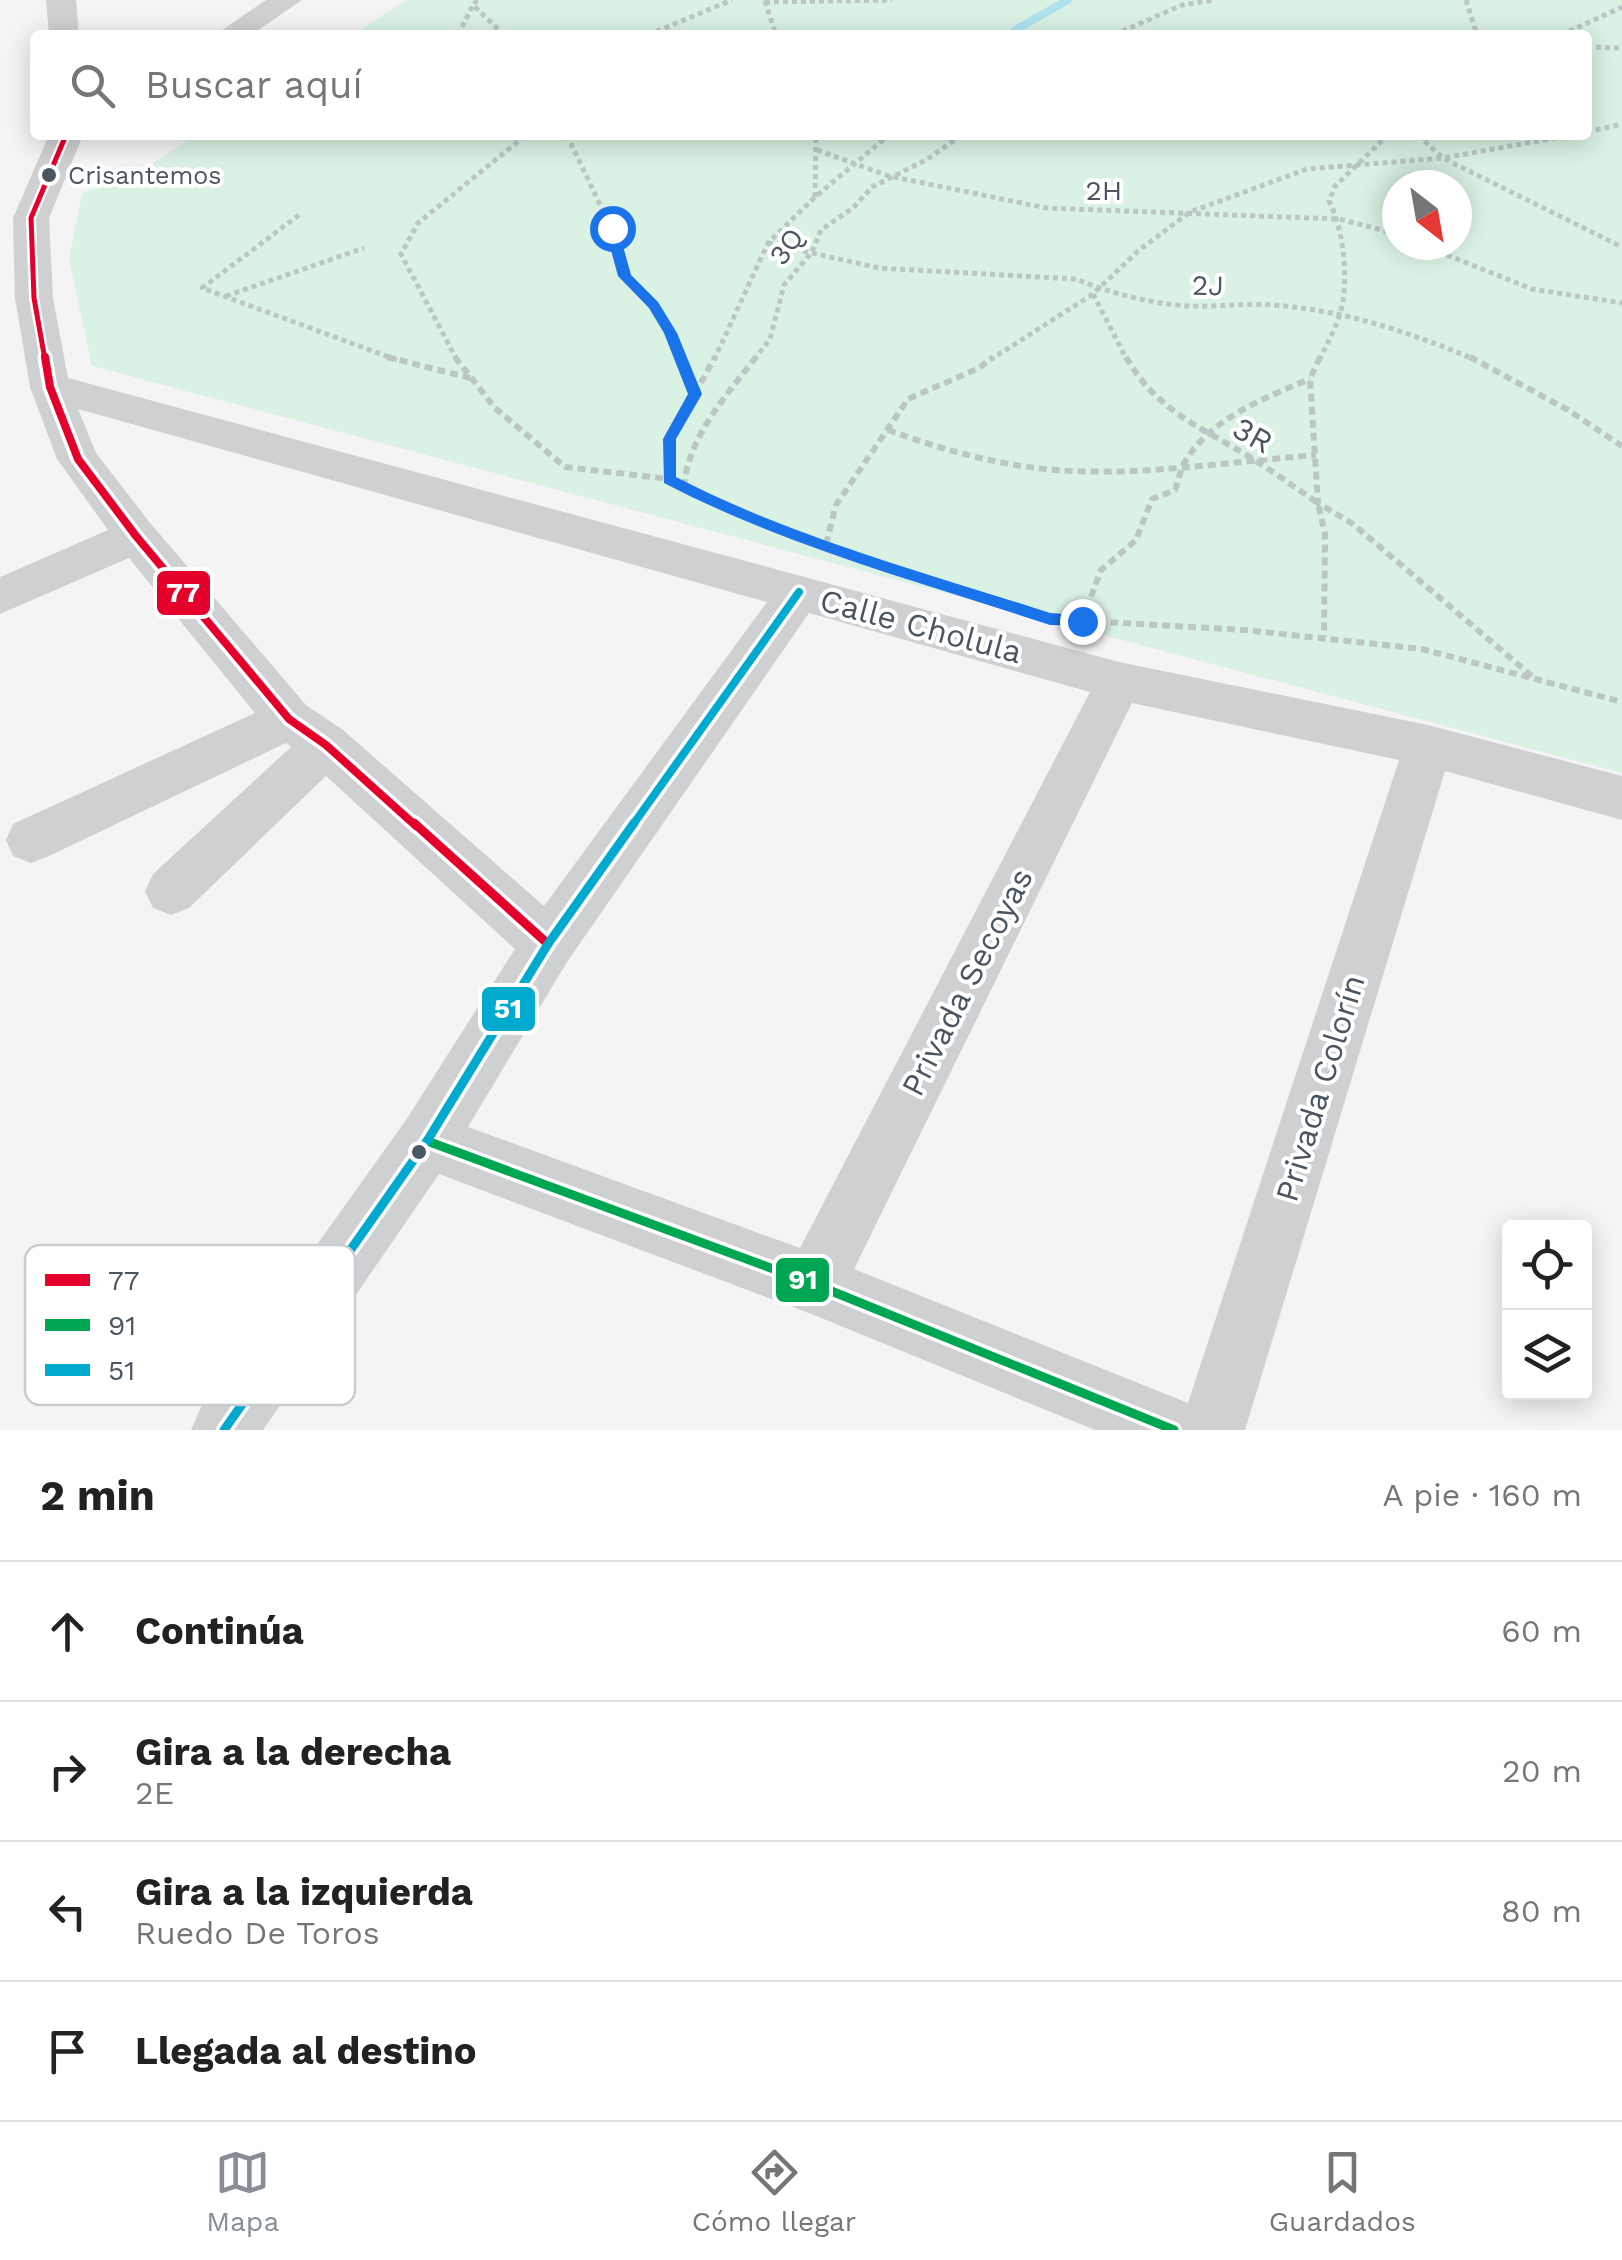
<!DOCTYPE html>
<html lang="es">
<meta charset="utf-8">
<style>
:root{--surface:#fff;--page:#f2f2f2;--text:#222;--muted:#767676;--line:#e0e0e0;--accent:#868d94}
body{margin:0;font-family:"Work Sans",sans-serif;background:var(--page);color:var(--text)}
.controls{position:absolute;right:30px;bottom:30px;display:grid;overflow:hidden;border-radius:10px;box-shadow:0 5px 25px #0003}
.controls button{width:90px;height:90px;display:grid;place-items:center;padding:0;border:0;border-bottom:2px solid var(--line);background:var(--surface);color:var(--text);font:50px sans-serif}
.compass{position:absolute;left:1382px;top:170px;width:90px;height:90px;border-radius:50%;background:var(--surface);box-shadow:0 5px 25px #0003;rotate:149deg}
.stop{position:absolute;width:30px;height:30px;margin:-22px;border:8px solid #1a73e8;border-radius:50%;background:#fff}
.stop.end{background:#1a73e8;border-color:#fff;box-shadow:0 2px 10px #0008}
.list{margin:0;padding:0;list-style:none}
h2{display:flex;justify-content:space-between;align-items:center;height:130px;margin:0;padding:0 40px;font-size:42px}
h2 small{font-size:32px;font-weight:400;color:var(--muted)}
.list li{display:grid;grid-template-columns:65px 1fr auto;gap:30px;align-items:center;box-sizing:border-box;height:140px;padding:0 40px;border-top:2px solid var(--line)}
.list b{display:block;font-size:38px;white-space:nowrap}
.list p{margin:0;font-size:32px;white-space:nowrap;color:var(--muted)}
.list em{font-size:32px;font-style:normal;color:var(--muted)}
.icon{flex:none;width:55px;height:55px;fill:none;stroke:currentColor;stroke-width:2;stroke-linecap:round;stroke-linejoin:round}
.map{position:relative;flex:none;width:1622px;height:1430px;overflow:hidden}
.search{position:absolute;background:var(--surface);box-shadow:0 5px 25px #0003;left:30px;right:30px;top:30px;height:110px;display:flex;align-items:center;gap:25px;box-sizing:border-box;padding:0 35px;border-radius:10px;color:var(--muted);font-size:38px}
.sheet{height:690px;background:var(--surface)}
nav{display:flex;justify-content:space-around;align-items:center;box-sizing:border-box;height:140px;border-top:2px solid var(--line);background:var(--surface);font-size:28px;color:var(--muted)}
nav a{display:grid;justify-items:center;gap:5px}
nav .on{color:var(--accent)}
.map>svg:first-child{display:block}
.green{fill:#d9f2e3;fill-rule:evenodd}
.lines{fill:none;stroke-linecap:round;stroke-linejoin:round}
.stream{stroke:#aee2f0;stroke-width:8}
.path-far1{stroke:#bcc7c4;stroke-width:5;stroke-dasharray:5 4;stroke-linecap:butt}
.path{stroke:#bcc7c4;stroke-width:6;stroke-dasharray:8 5;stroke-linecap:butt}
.minor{fill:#ced0d2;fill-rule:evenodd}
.bus-1-far2-casing{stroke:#fff;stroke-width:10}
.bus-1-far1-casing{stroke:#fff;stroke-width:15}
.bus-1-casing{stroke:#fff;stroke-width:16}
.bus-2-casing{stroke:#fff;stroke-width:16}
.bus-3-far1-casing{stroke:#fff;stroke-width:15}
.bus-3-casing{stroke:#fff;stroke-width:16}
.bus-1-far2{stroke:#e4002b;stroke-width:5}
.bus-1-far1{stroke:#e4002b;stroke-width:8}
.bus-1{stroke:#e4002b;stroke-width:9}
.bus-2{stroke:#00a651;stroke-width:9}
.bus-3-far1{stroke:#00a9ce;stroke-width:8}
.bus-3{stroke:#00a9ce;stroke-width:9}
.route{fill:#1a73e8}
.bus-dot{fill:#4a5661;stroke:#fff;stroke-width:4}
.labels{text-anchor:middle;stroke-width:8;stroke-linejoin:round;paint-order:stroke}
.far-bus-label{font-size:25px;fill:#4a5661;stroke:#fff;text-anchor:start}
.far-street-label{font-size:28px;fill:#4a5661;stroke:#fff}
.street-label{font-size:32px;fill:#4a5661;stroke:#fff}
.key{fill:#fff;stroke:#c9ccd0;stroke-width:2.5}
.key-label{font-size:28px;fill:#4a5661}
.line-badge{stroke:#fff;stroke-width:4}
.badge-label{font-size:28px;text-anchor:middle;font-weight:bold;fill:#fff}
</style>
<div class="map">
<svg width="1622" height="1430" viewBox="0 0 1622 1430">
<rect width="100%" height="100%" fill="#f4f4f4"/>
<path class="green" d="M 406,0 L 1622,0 L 1622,773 L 92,366 L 69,258 L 82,194 L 150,165 L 196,135 L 1587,135 L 1587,35 L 352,35 ZM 1397,185 L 1457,185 L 1457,245 L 1397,245 Z"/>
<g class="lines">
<path class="stream" d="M 1015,30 L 1068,0"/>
<g class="path-far1">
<path d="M 477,0 L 473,5 L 504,35"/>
<path d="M 1466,0 L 1477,35"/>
<path d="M 765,1 L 776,35"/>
<path d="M 765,2 L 892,0"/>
<path d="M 458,35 L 473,5"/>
<path d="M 648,35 L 732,0"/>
<path d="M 1114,35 L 1182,5 L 1214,0"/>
<path d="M 1561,35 L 1622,7"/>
<path d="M 1587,47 L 1622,48"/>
<path d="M 1587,132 L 1622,124"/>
<path d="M 567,135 L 611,228 L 625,276 L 653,305 L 681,360"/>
<path d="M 1418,135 L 1443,158 L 1622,247"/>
<path d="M 817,150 L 889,176 L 1046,208 L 1339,219 L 1397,234"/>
<path d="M 815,197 L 816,135"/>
<path d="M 299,215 L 202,288 L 397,360"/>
<path d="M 768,243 L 879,268 L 1076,279 C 1110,293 1152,304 1189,306 C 1217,307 1246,303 1274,305 C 1347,311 1409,332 1476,360"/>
<path d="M 1422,245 L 1532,289 L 1622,303"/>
<path d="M 1093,294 L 1127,360"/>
<path d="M 226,296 L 364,248"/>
<path d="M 457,360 L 401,254 L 418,223 L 526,135"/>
<path d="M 714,360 L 768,243 L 815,197 L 889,135"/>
<path d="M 754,360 L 770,339 L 784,285 L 812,252 L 821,230 L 853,208 L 872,187 L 926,160 L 962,135"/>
<path d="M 990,360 L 1093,294 L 1138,251 L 1190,212 L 1307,169 L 1443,158 L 1572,135"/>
<path d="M 1319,360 C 1326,346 1334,332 1339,317 C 1350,286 1344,229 1329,201 L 1335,186 L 1388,135"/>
</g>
<g class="path">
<path d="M 387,357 L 470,378"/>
<path d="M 455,357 L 495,408 L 565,467 L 669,479 L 728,510 L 785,532 L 1050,619 L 1245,630 L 1422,649 L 1622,702"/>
<path d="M 680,357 L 694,393"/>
<path d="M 1126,357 C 1157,412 1203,428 1253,459 C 1275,473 1296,488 1318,503 L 1325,534 L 1324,637"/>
<path d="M 1320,357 L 1310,379 L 1318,503 L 1353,524 L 1533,677"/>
<path d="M 1470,357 L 1568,410 L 1622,446"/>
<path d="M 888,430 C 932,446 976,459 1022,466 C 1114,481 1223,462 1316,455"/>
<path d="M 669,479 L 670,439 L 715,357"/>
<path d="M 684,487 C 688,437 726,396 756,357"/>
<path d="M 826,544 L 836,505 L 908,399 L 979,368 L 993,357"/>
<path d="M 1082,621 L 1101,570 L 1136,540 L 1152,499 L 1175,490 C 1179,480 1180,469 1186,460 C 1212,418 1266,397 1310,379"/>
</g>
<g class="minor">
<path d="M 46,0 L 76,0 L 79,35 L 49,35 Z"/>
<path d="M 266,0 L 302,0 L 251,35 L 215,35 Z"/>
<path d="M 49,135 L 83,135 L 49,218 L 53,298 L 68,378 L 1119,662 L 1428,725 L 1622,776 L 1622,820 L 1445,771 L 1245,1430 L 1095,1430 L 814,1315 L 439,1174 L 263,1430 L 191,1430 L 201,1407 L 406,1120 L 515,949 L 326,776 L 189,908 L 171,915 L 153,908 L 145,891 L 153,874 L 291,747 L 286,743 L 49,856 L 31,863 L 13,856 L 6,840 L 13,824 L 255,713 L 129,558 L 0,614 L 0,577 L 108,530 L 57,459 L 30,387 L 15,298 L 13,218 ZM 78,409 L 767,602 L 544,906 L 343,730 L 306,705 L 151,524 L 96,453 ZM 809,613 L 1090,692 L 800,1248 L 468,1127 L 567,962 ZM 1132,703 L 1399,760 L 1188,1403 L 854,1269 Z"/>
</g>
<g class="bus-1-far2-casing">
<path id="bus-1-far2" d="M 45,360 L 34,298 L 31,218 L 66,135"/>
</g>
<g class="bus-1-far1-casing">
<path id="bus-1-far1" d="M 45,357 L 50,387 L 78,459 L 136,536 L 289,719 L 326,745 L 416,826"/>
</g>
<g class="bus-1-casing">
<path id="bus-1" d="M 414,823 L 548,944"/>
</g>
<g class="bus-2-casing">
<path id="bus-2" d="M 427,1141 L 814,1284 L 1174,1430"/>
</g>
<g class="bus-3-far1-casing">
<path id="bus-3-far1" d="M 632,826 L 799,592"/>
</g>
<g class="bus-3-casing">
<path id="bus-3" d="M 224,1430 L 427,1141 L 548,944 L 634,823"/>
</g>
<use href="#bus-1-far2" class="bus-1-far2"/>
<use href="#bus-1-far1" class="bus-1-far1"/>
<use href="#bus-1" class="bus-1"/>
<use href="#bus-2" class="bus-2"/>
<use href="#bus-3-far1" class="bus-3-far1"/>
<use href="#bus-3" class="bus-3"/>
</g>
<path class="route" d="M 612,224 L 618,228 L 631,275 L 658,302 L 677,333 L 702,394 L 676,439 L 676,477 C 794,538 924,572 1050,613 L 1082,615 L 1089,621 L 1087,626 L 1050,625 C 920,582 785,546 664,483 L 663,439 L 688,394 L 664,333 L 649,308 L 618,276 L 605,228 Z"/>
<g class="bus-dot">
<circle cx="49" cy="175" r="9"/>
<circle cx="419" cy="1152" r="9"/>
</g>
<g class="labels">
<g class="far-bus-label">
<text x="68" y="184">Crisantemos</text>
</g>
<g class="far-street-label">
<text x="1104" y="200">2H</text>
<text transform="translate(786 246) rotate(-55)" y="10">3Q</text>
<text transform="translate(1208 285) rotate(1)" y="10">2J</text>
</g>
<g class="street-label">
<text transform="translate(1253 435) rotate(29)" y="11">3R</text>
<text transform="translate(921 626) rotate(15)" y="11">Calle Cholula</text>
<text transform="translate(967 982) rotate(-63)" y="11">Privada Secoyas</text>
<text transform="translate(1320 1088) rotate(-73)" y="11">Privada Colorín</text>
</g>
</g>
<rect x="25" y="1245" width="330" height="160" rx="15" class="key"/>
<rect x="45" y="1274" width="45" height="12" fill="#e4002b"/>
<rect x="45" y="1319" width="45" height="12" fill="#00a651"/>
<rect x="45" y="1364" width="45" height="12" fill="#00a9ce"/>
<g class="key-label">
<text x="108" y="1290">77</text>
<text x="108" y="1335">91</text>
<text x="108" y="1380">51</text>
</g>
<g class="line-badge">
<rect x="155" y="569" width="57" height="48" rx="10" fill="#e4002b"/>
<rect x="480" y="985" width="57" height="48" rx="10" fill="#00a9ce"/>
<rect x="774" y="1256" width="57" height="48" rx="10" fill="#00a651"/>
</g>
<g class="badge-label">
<text x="183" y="602">77</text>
<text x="508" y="1018">51</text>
<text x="803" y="1289">91</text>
</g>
</svg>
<div class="controls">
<button><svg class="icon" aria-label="locate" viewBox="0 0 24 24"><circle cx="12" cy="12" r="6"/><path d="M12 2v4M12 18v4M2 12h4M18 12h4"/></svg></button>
<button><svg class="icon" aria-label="layers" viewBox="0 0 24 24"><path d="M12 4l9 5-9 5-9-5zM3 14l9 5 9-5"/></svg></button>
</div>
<svg class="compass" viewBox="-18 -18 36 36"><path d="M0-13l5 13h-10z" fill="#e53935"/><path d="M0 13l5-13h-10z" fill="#767676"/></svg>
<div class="stop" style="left:612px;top:228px"></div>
<div class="stop end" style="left:1082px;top:621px"></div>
<div class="search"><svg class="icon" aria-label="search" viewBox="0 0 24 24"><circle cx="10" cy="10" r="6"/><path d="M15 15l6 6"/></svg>Buscar aquí</div>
</div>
<section class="sheet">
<h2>2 min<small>A pie · 160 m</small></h2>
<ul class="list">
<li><svg class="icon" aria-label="ahead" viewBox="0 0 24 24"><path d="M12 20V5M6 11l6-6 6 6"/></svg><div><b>Continúa</b></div><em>60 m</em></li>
<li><svg class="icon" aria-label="right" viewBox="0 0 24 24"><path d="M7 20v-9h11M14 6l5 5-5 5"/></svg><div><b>Gira a la derecha</b><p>2E</p></div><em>20 m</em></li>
<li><svg class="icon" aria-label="left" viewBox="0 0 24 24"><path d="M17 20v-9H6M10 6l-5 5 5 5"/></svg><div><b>Gira a la izquierda</b><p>Ruedo De Toros</p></div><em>80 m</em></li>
<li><svg class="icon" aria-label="arrive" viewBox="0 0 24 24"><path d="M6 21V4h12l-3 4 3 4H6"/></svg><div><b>Llegada al destino</b></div></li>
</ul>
</section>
<nav>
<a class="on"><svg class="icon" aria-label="map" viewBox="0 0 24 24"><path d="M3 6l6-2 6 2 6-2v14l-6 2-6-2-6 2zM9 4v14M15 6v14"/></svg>Mapa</a>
<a><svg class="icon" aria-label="directions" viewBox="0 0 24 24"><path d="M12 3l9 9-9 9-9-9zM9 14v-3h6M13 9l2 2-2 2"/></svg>Cómo llegar</a>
<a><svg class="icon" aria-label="saved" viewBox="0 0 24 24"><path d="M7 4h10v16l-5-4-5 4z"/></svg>Guardados</a>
</nav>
